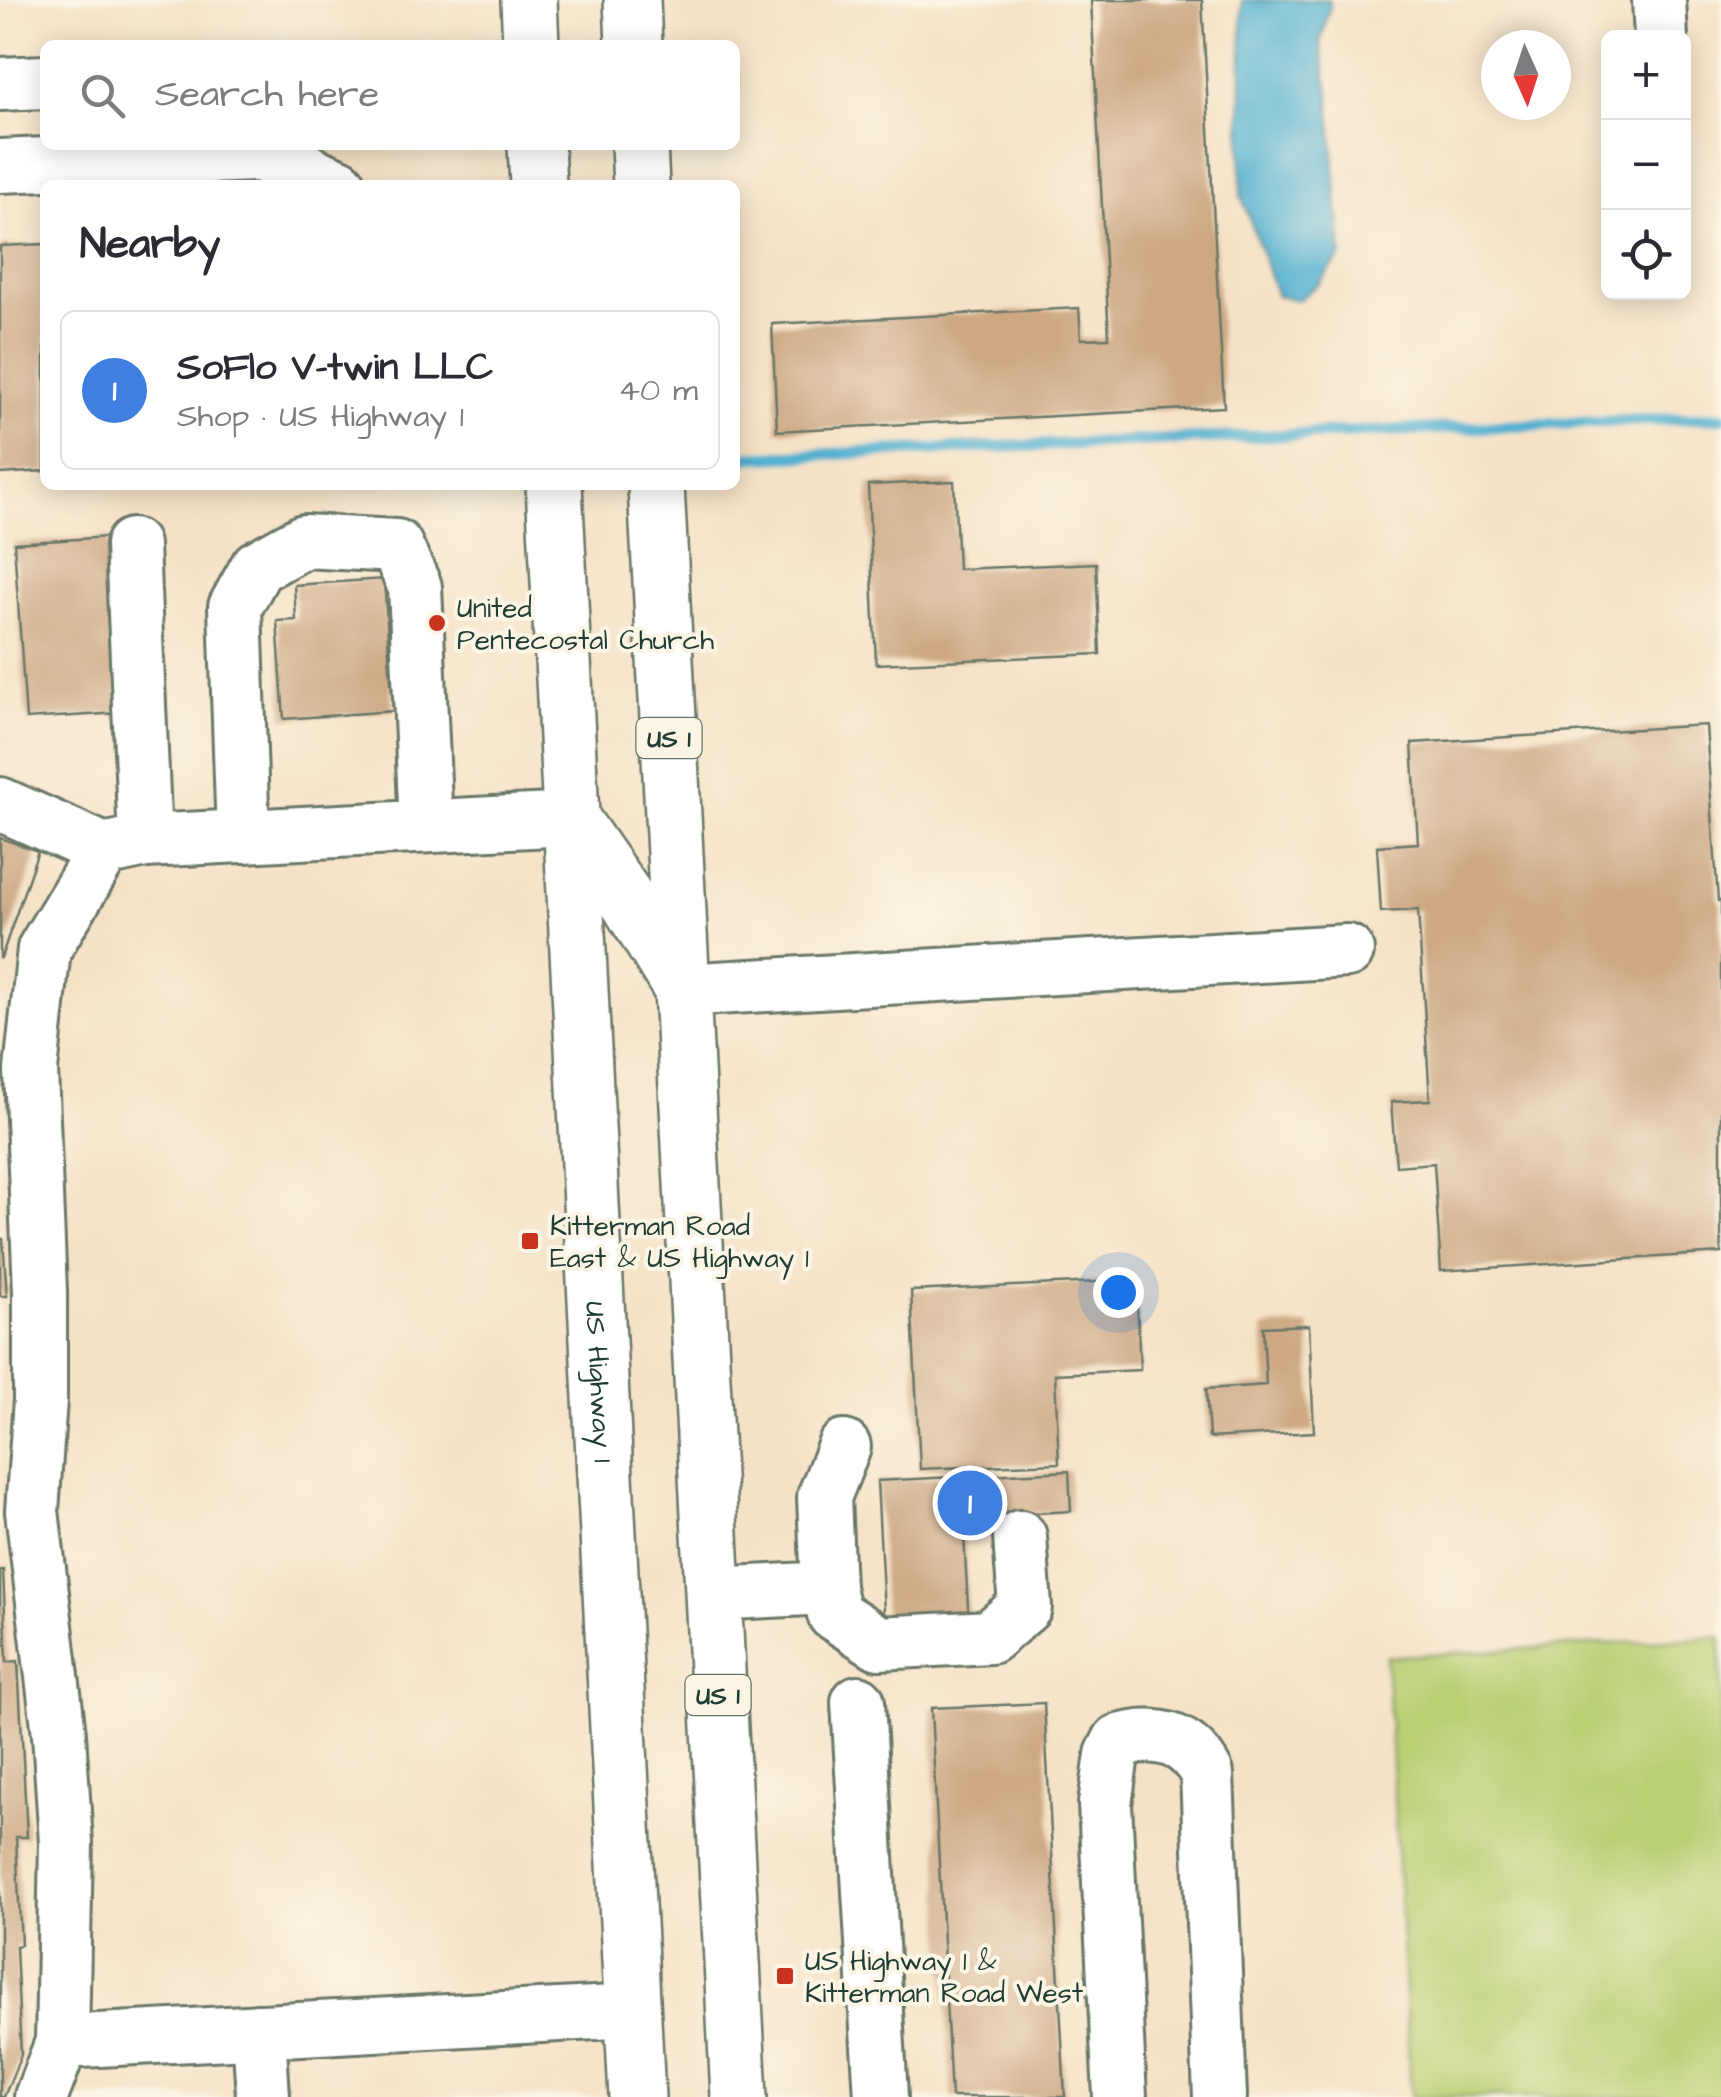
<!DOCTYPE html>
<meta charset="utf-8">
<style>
:root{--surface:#fff;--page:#f7f7f7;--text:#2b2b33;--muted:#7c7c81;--line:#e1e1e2;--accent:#ea580c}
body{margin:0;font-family:"Architects Daughter",sans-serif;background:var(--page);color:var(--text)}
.controls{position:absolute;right:30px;top:30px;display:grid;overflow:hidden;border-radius:15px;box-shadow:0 5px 25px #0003}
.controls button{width:90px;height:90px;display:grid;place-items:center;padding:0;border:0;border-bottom:2px solid var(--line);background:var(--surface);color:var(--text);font:50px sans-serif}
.compass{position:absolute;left:1481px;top:30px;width:90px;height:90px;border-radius:50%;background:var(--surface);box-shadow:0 5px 25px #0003;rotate:177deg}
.you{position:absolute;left:1118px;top:1292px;width:35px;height:35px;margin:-25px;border:8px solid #fff;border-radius:50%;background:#1a73e8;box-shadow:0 0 0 15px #1a73e833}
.badge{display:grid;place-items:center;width:65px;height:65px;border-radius:50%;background:var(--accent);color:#fff;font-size:32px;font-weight:700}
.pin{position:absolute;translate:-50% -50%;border:5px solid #fff;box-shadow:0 2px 10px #0006}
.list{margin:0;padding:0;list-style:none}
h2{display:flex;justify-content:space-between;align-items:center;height:130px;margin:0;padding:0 40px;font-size:42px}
h2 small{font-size:32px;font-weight:400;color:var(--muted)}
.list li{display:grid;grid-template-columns:65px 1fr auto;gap:30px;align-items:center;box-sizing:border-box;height:160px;margin:0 20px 20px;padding:0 20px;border:2px solid var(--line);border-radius:15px}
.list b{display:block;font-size:38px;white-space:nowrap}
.list p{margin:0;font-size:32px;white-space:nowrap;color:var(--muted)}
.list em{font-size:32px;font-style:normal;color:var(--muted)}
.icon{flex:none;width:55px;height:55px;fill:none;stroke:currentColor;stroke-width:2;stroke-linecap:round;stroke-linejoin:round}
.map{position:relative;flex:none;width:1721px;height:2097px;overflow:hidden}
.search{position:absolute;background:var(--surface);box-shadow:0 5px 25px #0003;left:40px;top:40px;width:700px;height:110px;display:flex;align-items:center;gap:25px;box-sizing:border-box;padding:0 35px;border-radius:15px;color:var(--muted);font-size:38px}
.panel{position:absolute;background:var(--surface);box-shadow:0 5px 25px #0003;left:40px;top:180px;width:700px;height:310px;border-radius:15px}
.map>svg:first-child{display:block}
.green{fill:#bad075;stroke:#6c8654;stroke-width:2.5}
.water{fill:#52b1d1;stroke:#387782;stroke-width:2.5}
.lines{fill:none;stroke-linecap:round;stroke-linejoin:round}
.stream{stroke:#52b1d1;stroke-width:12}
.building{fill:#cda883}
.minor-casing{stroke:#6a7767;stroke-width:58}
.major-casing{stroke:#6a7767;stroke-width:60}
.minor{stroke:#fff;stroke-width:52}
.major{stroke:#fff;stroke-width:55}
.poi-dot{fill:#c8321e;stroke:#fcf5e5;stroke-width:4}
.labels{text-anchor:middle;stroke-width:8;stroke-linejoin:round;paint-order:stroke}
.shield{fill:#fcf5e5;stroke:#617469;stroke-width:2.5}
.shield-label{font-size:25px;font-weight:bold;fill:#1f3d34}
.poi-label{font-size:28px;fill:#1f3d34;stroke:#fcf5e5;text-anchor:start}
.street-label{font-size:28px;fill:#1f3d34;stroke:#fcf5e5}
</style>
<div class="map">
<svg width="1721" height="2097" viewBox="0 0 1721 2097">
<rect width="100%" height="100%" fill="#fcf5e5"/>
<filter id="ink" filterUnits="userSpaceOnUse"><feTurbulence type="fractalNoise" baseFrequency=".01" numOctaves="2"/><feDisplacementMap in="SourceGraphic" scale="20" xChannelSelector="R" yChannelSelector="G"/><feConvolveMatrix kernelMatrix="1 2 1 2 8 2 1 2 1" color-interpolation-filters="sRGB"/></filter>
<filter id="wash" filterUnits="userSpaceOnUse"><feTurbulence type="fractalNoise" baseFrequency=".0048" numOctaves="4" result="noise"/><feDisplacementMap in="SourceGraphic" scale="40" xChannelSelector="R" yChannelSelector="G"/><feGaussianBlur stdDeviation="2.25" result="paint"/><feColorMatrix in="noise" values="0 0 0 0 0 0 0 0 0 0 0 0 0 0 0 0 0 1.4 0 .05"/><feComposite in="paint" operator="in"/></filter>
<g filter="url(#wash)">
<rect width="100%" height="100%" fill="#f5e2c6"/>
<path class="green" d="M 1721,1637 L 1721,2097 L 1411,2097 L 1386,1657 Z"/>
<path class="water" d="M 1242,0 L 1330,0 L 1330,6 L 1320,42 L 1329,91 L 1342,255 L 1318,284 L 1298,300 L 1277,296 L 1241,195 Z"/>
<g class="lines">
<path class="stream" d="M 735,458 L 1721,417"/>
</g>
<g id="blocks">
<g class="building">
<path d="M 1091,0 L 1202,0 L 1224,407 L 777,431 L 772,324 L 1079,308 L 1081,339 L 1109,338 Z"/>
<path d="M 45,244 L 45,471 L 0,474 L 0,246 Z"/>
<path d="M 954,481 L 958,569 L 1096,563 L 1100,654 L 876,664 L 868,485 Z"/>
<path d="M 109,537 L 120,713 L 26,719 L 14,543 Z"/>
<path d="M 384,579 L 393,711 L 284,719 L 277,621 L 296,620 L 294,585 Z"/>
<path d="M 1706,725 L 1718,901 L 1721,901 L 1721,1253 L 1441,1271 L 1434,1163 L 1396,1166 L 1391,1102 L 1430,1100 L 1418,910 L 1381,912 L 1377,846 L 1418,843 L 1412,743 Z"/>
<path d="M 0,838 L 38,851 L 1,958 L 0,958 Z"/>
<path d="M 0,1239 L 3,1239 L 7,1296 L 0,1296 Z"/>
<path d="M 1136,1280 L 1140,1370 L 1055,1374 L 1059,1463 L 920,1469 L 911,1291 Z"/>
<path d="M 1309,1325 L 1314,1432 L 1209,1438 L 1206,1389 L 1266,1385 L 1263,1327 Z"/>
<path d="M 1069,1471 L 1071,1511 L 963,1517 L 969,1625 L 885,1630 L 877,1481 Z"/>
<path d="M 0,1570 L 3,1570 L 7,1662 L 18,1661 L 27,1837 L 16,1837 L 21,1945 L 16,1946 L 21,2055 L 4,2097 L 0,2097 Z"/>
<path d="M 1044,1703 L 1065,2097 L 951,2097 L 931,1708 Z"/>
</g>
</g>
</g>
<g filter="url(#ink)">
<use href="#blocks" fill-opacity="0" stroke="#6a7767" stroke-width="2.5"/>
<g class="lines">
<g class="minor-casing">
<g id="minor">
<path d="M 1659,0 L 1661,38"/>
<path d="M 0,84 L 45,82"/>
<path d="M 280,145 L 280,154 L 315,175 L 339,185"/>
<path d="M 0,166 L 280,154 L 282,185"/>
<path d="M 132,545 L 145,841"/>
<path d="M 0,804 L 104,850"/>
<path d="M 243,836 L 235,607 L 257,567 L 304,541 L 396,546 L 415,587 L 426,826"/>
<path d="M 682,990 L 1347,951"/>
<path d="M 828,1588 L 834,1614 L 879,1643 L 990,1637 L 1025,1607 L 1020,1537"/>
<path d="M 713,1594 L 828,1588 L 824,1497 L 844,1447"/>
<path d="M 858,1702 L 881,2097"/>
<path d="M 259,2031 L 263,2097"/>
<path d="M 62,2042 L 632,2011"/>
<path d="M 41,2097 L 62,2042 L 66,1843 L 59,1734 L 32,1511 L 40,1400 L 40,1292 L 31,1070 L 44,949 L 104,850 L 145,841 L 571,819"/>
<path d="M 1120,2097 L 1105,1804 L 1112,1755 L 1119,1741 C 1157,1730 1189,1738 1207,1774 L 1220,2097"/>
</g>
</g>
<g class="major-casing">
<g id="major">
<path d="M 529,0 L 531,45"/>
<path d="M 632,0 L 634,45"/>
<path d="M 536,145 L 538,185"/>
<path d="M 639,145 L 641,185"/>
<path id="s1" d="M 554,485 L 637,2097"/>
<path d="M 656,485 L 739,2097"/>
<path d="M 571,819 L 624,895 L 678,983"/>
</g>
</g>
<use href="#minor" class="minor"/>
<use href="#major" class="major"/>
</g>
</g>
<g class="poi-dot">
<circle cx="437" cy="623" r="10"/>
<rect x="520" y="1231" width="20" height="20" rx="5"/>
<rect x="775" y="1966" width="20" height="20" rx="5"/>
</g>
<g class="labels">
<g class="shield">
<rect x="636.5" y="718" width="65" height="40" rx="8"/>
<rect x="685.5" y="1675" width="65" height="40" rx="8"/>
</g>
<g class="shield-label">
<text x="669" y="747">US 1</text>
<text x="718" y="1704">US 1</text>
</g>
<g class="poi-label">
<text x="457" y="617">United<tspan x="457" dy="32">Pentecostal Church</tspan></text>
<text x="550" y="1235">Kitterman Road<tspan x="550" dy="32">East &amp; US Highway 1</tspan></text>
<text x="805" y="1970">US Highway 1 &amp;<tspan x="805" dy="32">Kitterman Road West</tspan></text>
</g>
<g class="street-label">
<text dy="10" stroke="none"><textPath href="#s1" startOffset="898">US Highway 1</textPath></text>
</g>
</g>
</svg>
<div class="controls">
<button>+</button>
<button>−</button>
<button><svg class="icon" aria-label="locate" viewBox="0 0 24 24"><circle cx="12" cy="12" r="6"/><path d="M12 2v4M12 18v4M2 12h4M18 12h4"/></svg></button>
</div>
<svg class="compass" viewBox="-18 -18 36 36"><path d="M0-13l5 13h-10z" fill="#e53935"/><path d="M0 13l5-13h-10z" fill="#7c7c81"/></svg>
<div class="you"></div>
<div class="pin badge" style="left:970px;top:1503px;background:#3f7fe0">1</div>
<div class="search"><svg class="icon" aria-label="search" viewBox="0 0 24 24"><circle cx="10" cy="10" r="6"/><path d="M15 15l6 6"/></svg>Search here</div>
<section class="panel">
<h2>Nearby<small></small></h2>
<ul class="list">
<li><span class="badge" style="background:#3f7fe0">1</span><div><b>SoFlo V-twin LLC</b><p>Shop · US Highway 1</p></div><em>40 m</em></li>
</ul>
</section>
</div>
